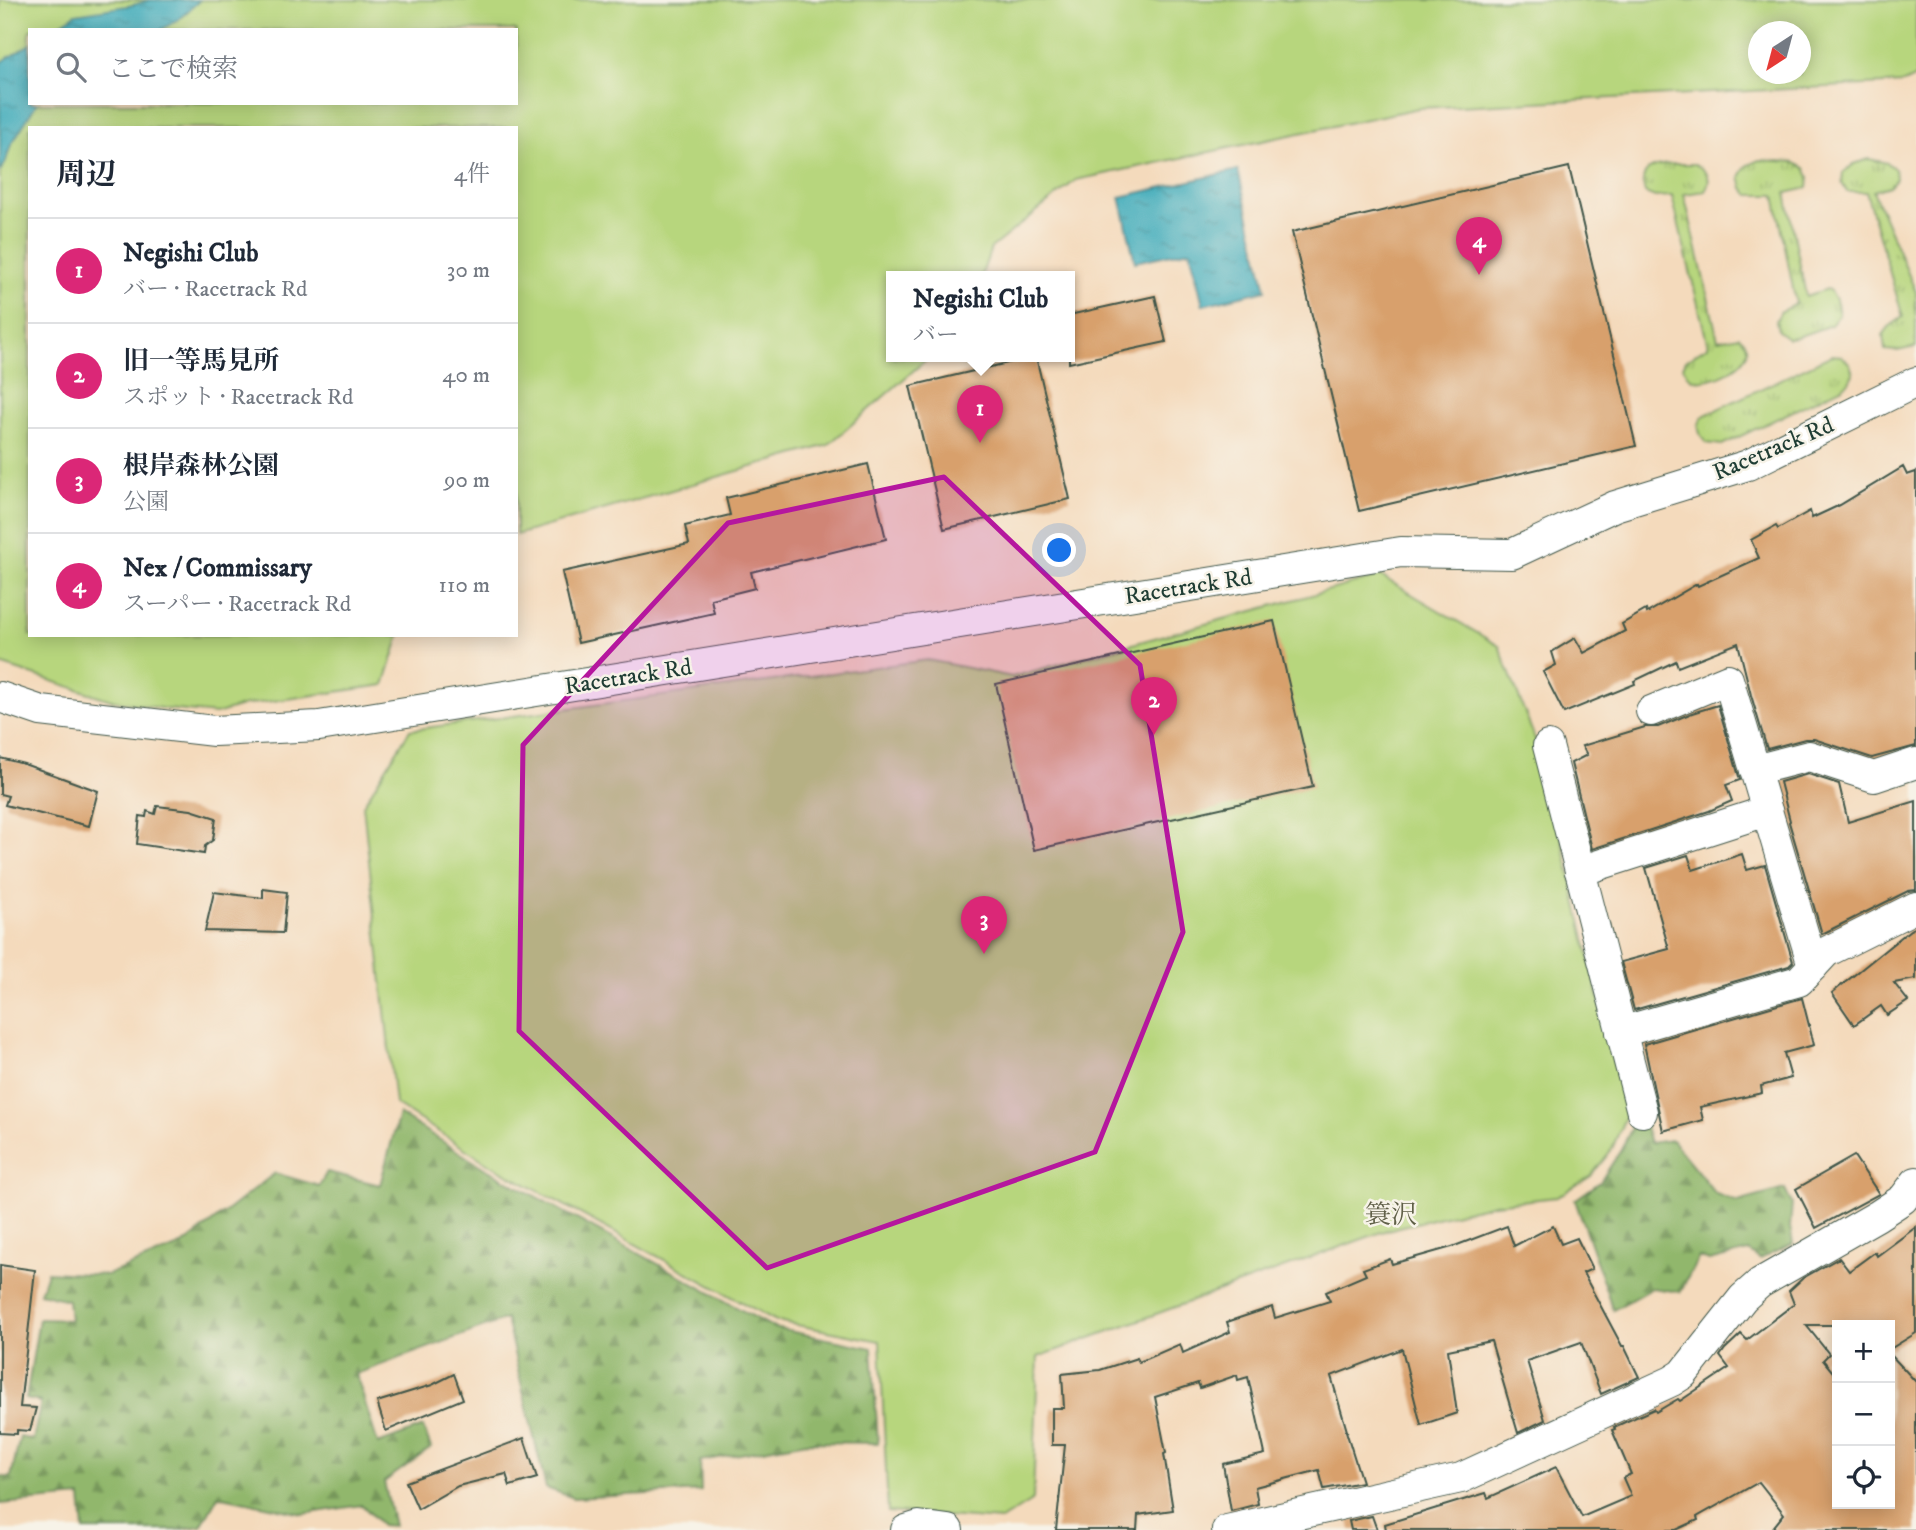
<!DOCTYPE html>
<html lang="ja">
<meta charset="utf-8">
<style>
:root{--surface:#fff;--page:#f2f2f3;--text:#1f2937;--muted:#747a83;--line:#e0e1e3;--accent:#db2777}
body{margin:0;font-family:"IM FELL DW Pica","Noto Serif JP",serif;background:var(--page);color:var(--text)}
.controls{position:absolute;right:21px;bottom:21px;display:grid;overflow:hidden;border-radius:0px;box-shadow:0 4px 18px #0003}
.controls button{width:63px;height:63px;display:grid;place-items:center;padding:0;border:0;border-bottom:2px solid var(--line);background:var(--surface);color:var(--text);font:35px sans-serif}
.compass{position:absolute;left:1748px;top:21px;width:63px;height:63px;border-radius:50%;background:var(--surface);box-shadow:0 4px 18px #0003;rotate:216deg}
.you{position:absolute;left:1060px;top:551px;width:24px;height:24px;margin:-18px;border:5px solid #fff;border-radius:50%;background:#1a73e8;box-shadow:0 0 0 10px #1a73e833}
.badge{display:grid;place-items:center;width:46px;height:46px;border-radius:50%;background:var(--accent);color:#fff;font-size:23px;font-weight:700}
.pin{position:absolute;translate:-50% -58px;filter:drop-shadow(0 2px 4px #0008)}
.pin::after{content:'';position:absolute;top:37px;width:24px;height:21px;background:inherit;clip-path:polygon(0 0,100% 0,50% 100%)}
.popup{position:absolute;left:886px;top:271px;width:189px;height:91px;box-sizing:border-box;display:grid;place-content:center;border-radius:0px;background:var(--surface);filter:drop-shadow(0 2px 5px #0005);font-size:23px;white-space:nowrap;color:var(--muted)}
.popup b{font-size:26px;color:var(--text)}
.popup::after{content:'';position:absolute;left:50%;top:100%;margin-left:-14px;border:14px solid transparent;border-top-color:var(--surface)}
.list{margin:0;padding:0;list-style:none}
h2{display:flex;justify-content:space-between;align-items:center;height:91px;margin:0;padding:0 28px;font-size:30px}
h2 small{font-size:23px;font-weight:400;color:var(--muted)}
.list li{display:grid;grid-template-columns:46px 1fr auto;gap:21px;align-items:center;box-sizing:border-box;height:105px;padding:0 28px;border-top:2px solid var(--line)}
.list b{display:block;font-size:26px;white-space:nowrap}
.list p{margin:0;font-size:23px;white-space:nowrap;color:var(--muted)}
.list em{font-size:23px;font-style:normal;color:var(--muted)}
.icon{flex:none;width:38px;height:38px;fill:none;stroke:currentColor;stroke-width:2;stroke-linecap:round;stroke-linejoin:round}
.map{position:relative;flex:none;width:1916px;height:1530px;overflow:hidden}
.search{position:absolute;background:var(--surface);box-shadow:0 4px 18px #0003;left:28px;top:28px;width:490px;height:77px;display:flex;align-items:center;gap:18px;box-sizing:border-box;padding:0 24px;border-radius:0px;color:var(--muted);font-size:26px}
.panel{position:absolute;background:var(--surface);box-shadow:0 4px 18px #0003;left:28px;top:126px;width:490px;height:511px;border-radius:0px}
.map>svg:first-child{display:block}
.grass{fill:url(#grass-tufts);stroke:#6b8a58;stroke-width:2}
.forest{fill:url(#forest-firs);stroke:#587a50;stroke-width:2}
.green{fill:#b7d67d;stroke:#6b8a58;stroke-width:2;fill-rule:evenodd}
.water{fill:url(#water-ripples);stroke:#2e7477;stroke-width:2}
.building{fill:#d8a06c}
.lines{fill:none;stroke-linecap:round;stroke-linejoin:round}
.minor-casing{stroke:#3f5548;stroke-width:32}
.minor{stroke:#fff;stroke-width:30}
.marked{fill:#b5179e;fill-opacity:0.2;stroke:#b5179e;stroke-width:5;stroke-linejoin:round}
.labels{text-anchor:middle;stroke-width:5;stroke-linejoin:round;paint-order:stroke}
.street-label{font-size:24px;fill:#1f3d34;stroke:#f7f3e8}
.neighbourhood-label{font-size:26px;fill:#606048;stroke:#f7f3e8}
</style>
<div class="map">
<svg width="1916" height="1530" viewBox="0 0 1916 1530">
<defs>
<pattern id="grass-tufts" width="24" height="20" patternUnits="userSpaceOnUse" patternTransform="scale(1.75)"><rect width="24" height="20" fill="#b7d67d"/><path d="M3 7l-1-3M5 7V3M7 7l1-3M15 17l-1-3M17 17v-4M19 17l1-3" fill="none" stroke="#94af67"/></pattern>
<pattern id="forest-firs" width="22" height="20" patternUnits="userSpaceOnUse" patternTransform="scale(1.75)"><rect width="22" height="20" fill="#91b76c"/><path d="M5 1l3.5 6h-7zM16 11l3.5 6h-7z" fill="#76965a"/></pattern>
<pattern id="water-ripples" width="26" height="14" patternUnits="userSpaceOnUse" patternTransform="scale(1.75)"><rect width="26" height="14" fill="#3caaba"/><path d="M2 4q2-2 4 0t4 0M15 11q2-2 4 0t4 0" fill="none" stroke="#328c98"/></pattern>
</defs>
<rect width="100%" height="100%" fill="#f7f3e8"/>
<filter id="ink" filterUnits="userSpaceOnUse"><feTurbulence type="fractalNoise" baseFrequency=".0143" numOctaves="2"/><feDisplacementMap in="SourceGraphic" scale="14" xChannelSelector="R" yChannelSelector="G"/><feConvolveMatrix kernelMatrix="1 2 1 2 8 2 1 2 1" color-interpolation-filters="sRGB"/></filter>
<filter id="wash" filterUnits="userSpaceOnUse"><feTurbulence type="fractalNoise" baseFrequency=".00686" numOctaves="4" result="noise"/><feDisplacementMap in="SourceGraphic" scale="28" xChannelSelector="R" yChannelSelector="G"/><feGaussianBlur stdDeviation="1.57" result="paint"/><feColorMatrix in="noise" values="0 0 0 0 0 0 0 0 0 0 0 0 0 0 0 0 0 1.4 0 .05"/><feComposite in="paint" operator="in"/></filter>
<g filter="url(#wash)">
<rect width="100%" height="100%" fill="#f4dabc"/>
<g class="grass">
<path d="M 1869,159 L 1887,163 L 1895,169 L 1896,179 L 1889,186 L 1873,191 L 1916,292 L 1916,347 L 1897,351 L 1885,350 L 1883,335 L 1889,327 L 1903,317 L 1866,192 L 1847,192 L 1842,183 L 1843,173 L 1854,164 Z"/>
<path d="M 1759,160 L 1793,162 L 1805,168 L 1809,177 L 1808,188 L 1786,193 L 1806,296 L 1827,289 C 1837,294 1837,305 1839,315 L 1831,325 L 1797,337 L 1788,338 L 1778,331 L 1776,321 L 1781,311 L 1796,304 L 1775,195 L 1749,195 L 1743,188 L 1740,177 L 1746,166 Z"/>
<path d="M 1695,164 C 1707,171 1713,178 1705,191 L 1684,194 L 1718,340 L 1739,336 C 1769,358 1709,387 1693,379 C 1688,377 1685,372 1683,367 L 1686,360 L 1708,346 L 1672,196 L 1655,197 L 1645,193 C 1634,158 1672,165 1695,164 Z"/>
<path d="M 1832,355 L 1842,356 L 1850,364 L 1853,374 L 1849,382 L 1841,388 L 1722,445 L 1706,443 C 1698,433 1695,424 1705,415 Z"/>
</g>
<g class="forest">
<path d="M 399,1114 L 486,1169 L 774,1328 L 872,1348 L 878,1443 L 807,1442 L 700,1461 L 701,1491 L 574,1498 L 546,1488 L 506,1319 L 356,1374 L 378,1444 L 423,1427 L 431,1448 L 384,1482 L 394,1526 L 382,1525 L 362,1505 L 303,1514 L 218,1496 L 201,1526 L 176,1530 L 84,1530 L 81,1497 L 0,1504 L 0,1477 L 11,1477 L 20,1437 L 33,1440 L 41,1402 L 26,1399 L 39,1319 L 70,1320 L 68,1300 L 40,1293 L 47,1272 L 107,1275 L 184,1244 L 275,1173 L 319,1186 L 327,1172 L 380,1185 Z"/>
<path d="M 1634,1123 L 1645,1126 L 1650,1143 L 1672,1140 L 1716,1194 L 1738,1202 L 1785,1189 L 1792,1204 L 1790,1227 L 1793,1244 L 1760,1259 L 1748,1251 L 1709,1261 L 1699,1257 L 1680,1292 L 1652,1288 L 1613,1310 L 1575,1200 L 1600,1182 L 1621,1150 Z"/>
</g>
<g class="green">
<path d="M 0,0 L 1916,0 L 1916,77 L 1904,83 L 1419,108 L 1076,180 L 991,248 L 981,277 L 891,277 L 891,357 L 929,357 L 828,445 L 516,535 L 516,128 L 30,128 L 30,635 L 400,635 L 384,685 L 245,705 L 216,714 L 166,709 L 111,700 L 0,664 ZM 30,30 L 516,30 L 516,103 L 30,103 ZM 1758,32 L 1800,32 L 1800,74 L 1758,74 Z"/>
<path d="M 1381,576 L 1499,646 L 1544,762 L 1626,1115 L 1612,1149 L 1591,1176 L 1557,1197 L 1494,1204 L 1387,1230 L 1038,1357 L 1033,1500 L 1001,1520 L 888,1512 L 880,1341 L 776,1321 L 489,1164 L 395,1104 L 363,805 L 410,730 L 928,660 L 1012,677 Z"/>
</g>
<g class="water">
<path d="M 150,0 L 200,0 L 178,20 L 160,30 L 52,30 L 76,14 L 133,5 Z"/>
<path d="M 30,44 L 30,103 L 37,103 L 11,145 L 5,164 L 0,171 L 0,63 Z"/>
<path d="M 1238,170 L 1266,290 L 1203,305 L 1190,250 L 1135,262 L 1120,197 Z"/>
</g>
<g id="blocks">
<g class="building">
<path d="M 1569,167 L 1636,446 L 1359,511 L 1292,232 Z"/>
<path d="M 1155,296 L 1166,342 L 1069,363 L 1069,315 Z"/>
<path d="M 1033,357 L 1036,357 L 1070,499 L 944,529 L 910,386 Z"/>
<path d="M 868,464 L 886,539 L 751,572 L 755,588 L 711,599 L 714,613 L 578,643 L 562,572 L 689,544 L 685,526 L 730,515 L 726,498 Z"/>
<path d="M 1903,467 L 1907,475 L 1916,472 L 1916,746 L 1872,758 L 1814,739 L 1805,739 L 1767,749 L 1751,695 L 1738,643 L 1678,667 L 1676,661 L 1634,681 L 1635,684 L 1564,713 L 1543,672 L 1556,665 L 1552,652 L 1575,638 L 1584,653 L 1625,631 L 1622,624 L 1646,610 L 1647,613 L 1697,584 L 1698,586 L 1759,558 L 1751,540 L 1776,526 L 1778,529 L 1810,511 L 1812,518 L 1840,505 Z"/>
<path d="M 1274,621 L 1313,787 L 1034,850 L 996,684 Z"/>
<path d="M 1718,705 L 1740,780 L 1726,785 L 1732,801 L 1709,811 L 1592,849 L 1571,763 L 1587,755 L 1582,746 L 1645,727 L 1658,727 L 1692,713 Z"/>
<path d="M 0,758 L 24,764 L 98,791 L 89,826 L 5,805 L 8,796 L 0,794 Z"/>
<path d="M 1808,774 L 1839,784 L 1848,822 L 1916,801 L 1916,890 L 1908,891 L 1822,934 L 1789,822 L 1790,821 L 1780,782 Z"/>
<path d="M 157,806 L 191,810 L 216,818 L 213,840 L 205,846 L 204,854 L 137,844 L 140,816 L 146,817 L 147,811 L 155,814 Z"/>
<path d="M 1742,854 L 1747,870 L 1765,865 L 1793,962 L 1789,966 L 1634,1010 L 1621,962 L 1669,949 L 1646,868 L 1688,855 L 1693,870 Z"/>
<path d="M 263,889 L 287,892 L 283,933 L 205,931 L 214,892 L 263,898 Z"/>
<path d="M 1916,927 L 1916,979 L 1894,983 L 1908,1001 L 1887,1015 L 1881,1006 L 1854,1025 L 1832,993 L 1910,930 Z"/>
<path d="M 1802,998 L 1814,1045 L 1784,1053 L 1791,1078 L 1761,1086 L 1762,1093 L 1700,1107 L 1703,1120 L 1663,1131 L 1644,1044 Z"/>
<path d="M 1854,1156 L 1879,1194 L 1816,1228 L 1796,1189 Z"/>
<path d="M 1507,1226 L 1514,1246 L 1553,1226 L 1561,1244 L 1577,1238 L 1592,1269 L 1583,1273 L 1622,1346 L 1624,1346 L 1639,1377 L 1601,1394 L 1581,1342 L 1527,1361 L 1545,1420 L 1518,1433 L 1491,1341 L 1448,1350 L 1457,1413 L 1421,1425 L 1402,1349 L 1331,1376 L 1347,1431 L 1346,1431 L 1362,1482 L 1324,1489 L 1319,1470 L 1255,1487 L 1258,1504 L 1231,1511 L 1223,1464 L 1265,1454 L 1248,1377 L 1238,1380 L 1237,1375 L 1200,1388 L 1198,1383 L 1155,1397 L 1166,1453 L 1164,1454 L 1173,1510 L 1138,1515 L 1137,1530 L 1056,1530 L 1065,1445 L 1052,1445 L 1052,1408 L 1064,1408 L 1062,1374 L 1100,1370 L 1137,1358 L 1139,1362 L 1180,1344 L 1183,1353 L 1230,1332 L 1227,1322 L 1272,1307 L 1275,1318 L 1330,1301 L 1326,1292 L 1366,1275 L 1363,1269 L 1390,1259 L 1392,1264 L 1452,1247 Z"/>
<path d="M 1916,1227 L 1916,1333 L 1890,1349 L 1890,1325 L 1806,1325 L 1829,1354 L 1823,1360 L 1837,1377 L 1837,1504 L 1890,1504 L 1890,1354 L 1916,1382 L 1916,1530 L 1771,1530 L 1784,1514 L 1759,1482 L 1697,1517 L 1698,1520 L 1676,1530 L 1386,1530 L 1385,1524 L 1486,1493 L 1488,1498 L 1556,1467 L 1582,1517 L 1631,1496 L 1623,1478 L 1631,1474 L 1612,1430 L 1615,1429 L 1614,1427 L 1654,1409 L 1656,1412 L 1678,1399 L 1680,1401 L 1729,1368 L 1720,1356 L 1725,1349 L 1741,1334 L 1747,1340 L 1794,1304 L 1789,1291 L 1803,1278 L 1839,1258 L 1849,1271 L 1875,1252 L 1877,1256 Z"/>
<path d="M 0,1265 L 35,1270 L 20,1407 L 36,1408 L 30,1431 L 17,1430 L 17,1434 L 0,1433 Z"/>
<path d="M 454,1374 L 463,1399 L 386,1431 L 377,1402 L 432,1385 Z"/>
<path d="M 524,1438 L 537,1478 L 510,1486 L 506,1474 L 458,1486 L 418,1509 L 406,1482 Z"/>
<path d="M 1372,1516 L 1377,1530 L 1351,1530 L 1349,1521 Z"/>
</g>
</g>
</g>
<g filter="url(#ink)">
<use href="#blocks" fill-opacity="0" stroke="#3f5548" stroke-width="2"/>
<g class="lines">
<g class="minor-casing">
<g id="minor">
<path d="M 0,697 L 41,711 L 214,731 L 319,726 L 1401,552 L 1512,554 L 1615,506 L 1748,465 L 1916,382"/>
<path d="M 1651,711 L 1728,679 L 1813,966"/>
<path d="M 1548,746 L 1642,1112"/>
<path d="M 1755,770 L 1809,756 L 1874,777 L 1916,763"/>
<path d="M 1580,871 L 1767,811"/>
<path d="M 1621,1032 L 1799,981 L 1826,952 L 1916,907"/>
<path d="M 906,1530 L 919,1526 L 948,1530"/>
<path d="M 1227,1530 L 1461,1478 L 1672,1381 L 1683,1374 L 1743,1298 L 1760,1283 L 1877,1216 L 1903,1199 L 1916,1182"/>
</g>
</g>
<use href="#minor" class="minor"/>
</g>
</g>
<path class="marked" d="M 944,477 L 1140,665 L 1183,932 L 1095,1152 L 767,1268 L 519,1031 L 523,745 L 728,523 Z"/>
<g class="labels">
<g class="street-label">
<text transform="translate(1773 448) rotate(-23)" y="8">Racetrack Rd</text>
<text transform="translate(1188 586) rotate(-9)" y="8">Racetrack Rd</text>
<text transform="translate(628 676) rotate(-9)" y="8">Racetrack Rd</text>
</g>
<g class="neighbourhood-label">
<text x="1391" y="1223">簑沢</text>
</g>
</g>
</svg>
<div class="controls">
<button>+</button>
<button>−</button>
<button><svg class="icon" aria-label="locate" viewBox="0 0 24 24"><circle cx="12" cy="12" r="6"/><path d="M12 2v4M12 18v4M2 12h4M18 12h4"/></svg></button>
</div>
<svg class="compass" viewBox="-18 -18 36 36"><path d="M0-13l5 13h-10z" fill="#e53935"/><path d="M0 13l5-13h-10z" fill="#747a83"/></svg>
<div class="you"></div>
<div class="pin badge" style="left:980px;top:443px">1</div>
<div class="popup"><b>Negishi Club</b>バー</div>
<div class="pin badge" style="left:1154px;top:735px">2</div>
<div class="pin badge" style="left:984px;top:954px">3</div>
<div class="pin badge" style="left:1479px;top:275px">4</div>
<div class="search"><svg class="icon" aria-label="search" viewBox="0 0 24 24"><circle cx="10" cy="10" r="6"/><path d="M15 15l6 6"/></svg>ここで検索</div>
<section class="panel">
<h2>周辺<small>4件</small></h2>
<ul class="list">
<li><span class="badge">1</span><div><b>Negishi Club</b><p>バー · Racetrack Rd</p></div><em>30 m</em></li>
<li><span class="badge">2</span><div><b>旧一等馬見所</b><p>スポット · Racetrack Rd</p></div><em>40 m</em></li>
<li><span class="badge">3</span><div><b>根岸森林公園</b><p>公園</p></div><em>90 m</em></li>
<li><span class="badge">4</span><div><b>Nex / Commissary</b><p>スーパー · Racetrack Rd</p></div><em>110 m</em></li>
</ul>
</section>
</div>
